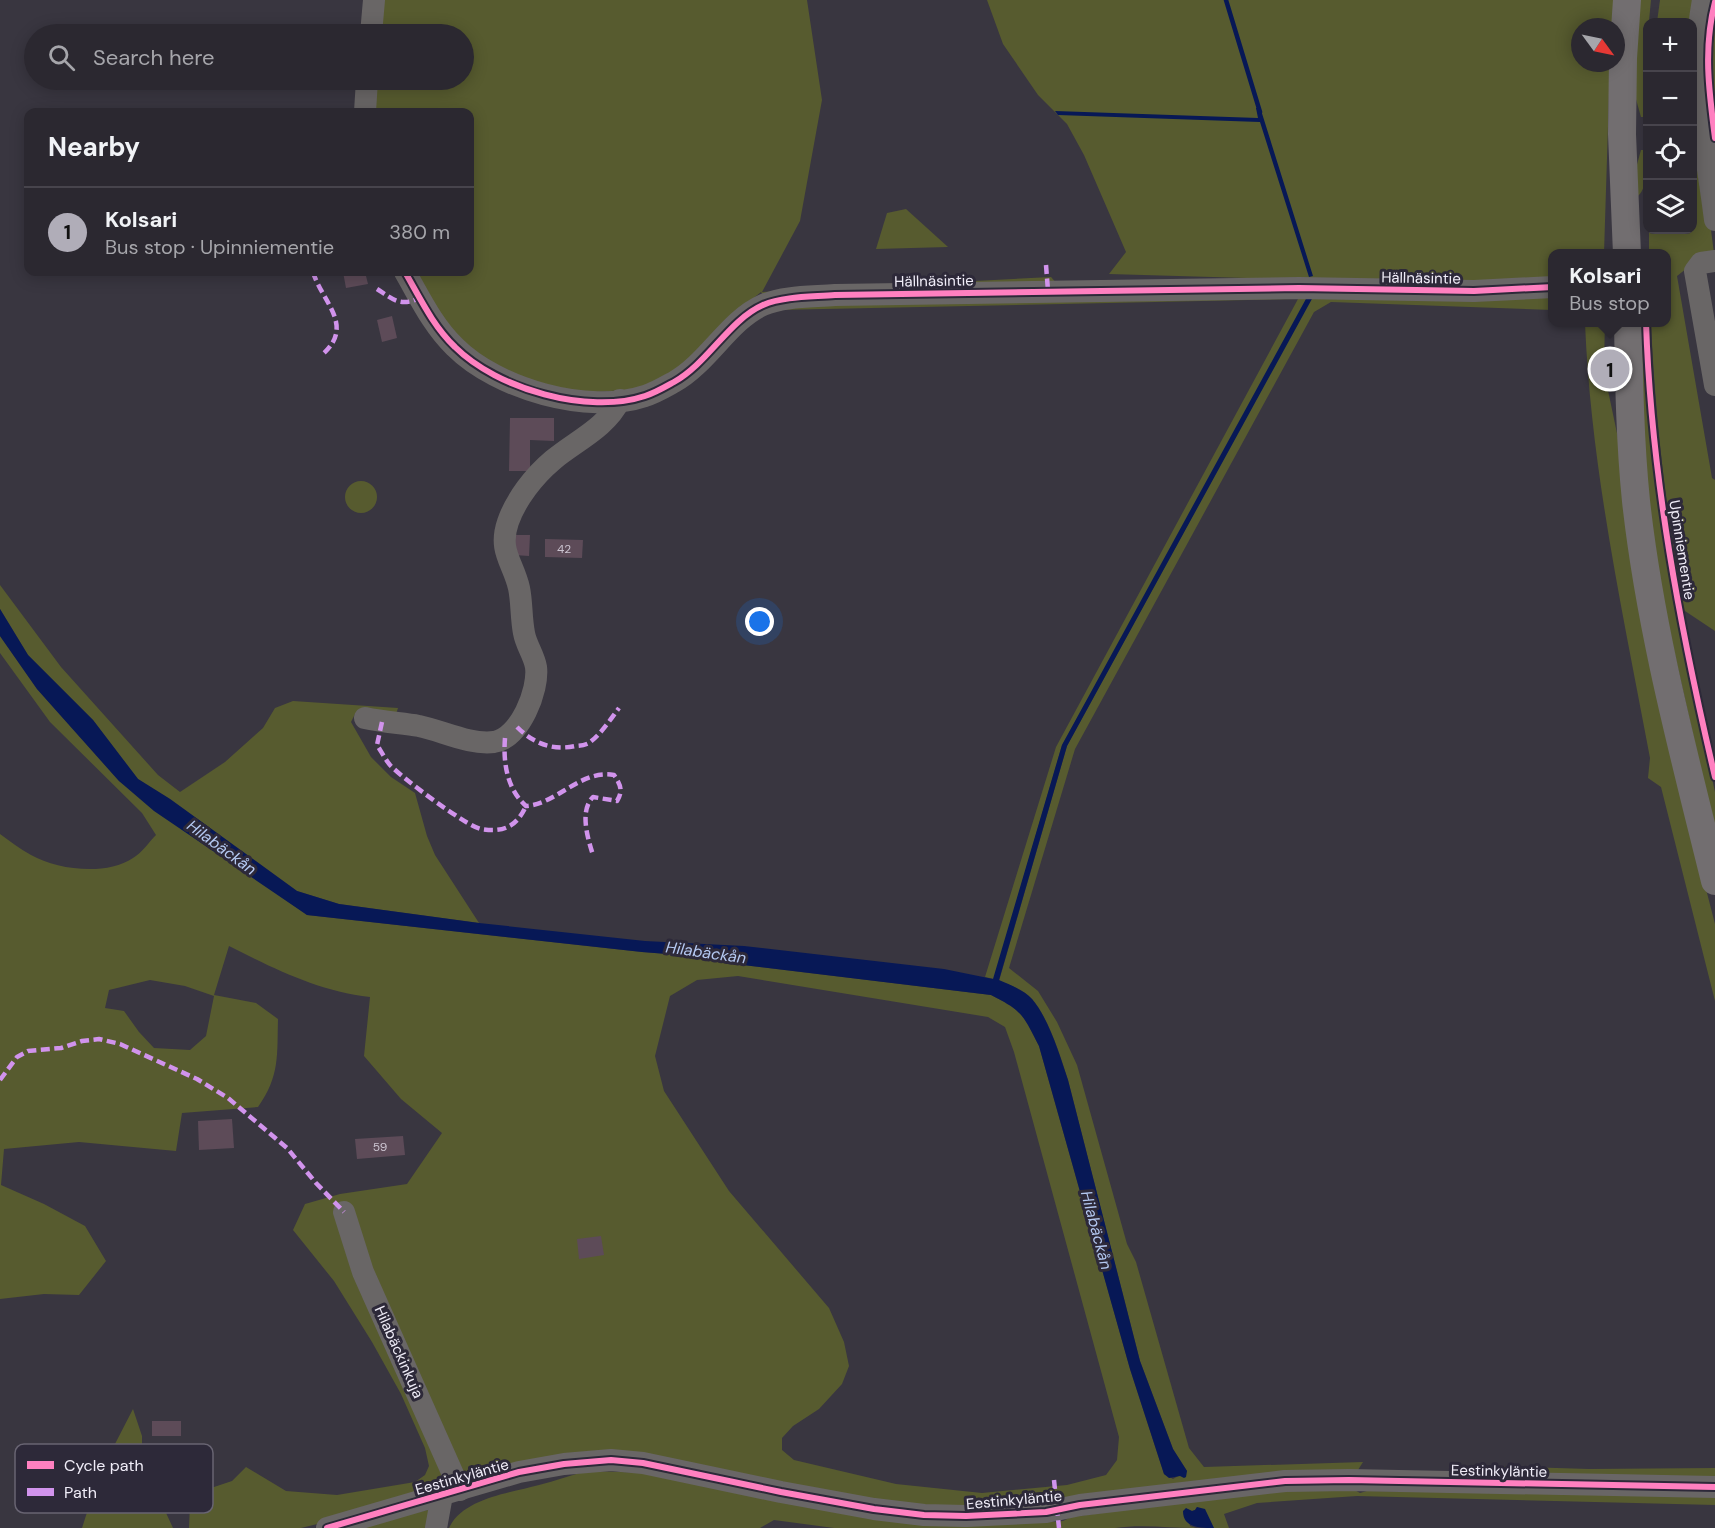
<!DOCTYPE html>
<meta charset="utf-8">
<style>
:root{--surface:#2b2830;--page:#333038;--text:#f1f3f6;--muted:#a6a6ab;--line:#47444c;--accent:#b0adb8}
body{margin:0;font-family:"DM Sans",sans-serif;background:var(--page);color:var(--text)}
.controls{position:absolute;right:18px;top:18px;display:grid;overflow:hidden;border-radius:12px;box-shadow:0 3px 15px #0003}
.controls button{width:54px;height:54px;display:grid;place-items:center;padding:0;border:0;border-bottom:2px solid var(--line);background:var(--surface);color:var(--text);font:30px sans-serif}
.compass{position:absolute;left:1571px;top:18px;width:54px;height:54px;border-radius:50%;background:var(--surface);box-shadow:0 3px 15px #0003;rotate:123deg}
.you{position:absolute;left:760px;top:622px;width:21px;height:21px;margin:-15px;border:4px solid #fff;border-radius:50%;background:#1a73e8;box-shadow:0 0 0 9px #1a73e833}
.badge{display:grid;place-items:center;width:39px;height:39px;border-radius:50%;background:var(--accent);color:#111;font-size:20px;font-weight:700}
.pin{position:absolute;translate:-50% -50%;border:3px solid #fff;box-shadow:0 2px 6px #0006}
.popup{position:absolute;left:1548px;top:249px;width:123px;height:78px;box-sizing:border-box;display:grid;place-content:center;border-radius:12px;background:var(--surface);filter:drop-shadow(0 2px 4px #0005);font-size:20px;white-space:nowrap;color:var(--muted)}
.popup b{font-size:22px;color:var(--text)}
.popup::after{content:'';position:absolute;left:50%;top:100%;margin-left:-12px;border:12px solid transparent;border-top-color:var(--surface)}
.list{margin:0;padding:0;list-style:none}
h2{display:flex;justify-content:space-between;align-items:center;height:78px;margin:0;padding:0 24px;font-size:26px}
h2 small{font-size:20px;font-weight:400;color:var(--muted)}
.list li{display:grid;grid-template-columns:39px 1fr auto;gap:18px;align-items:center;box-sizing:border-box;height:90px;padding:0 24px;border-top:2px solid var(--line)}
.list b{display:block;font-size:22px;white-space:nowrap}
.list p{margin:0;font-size:20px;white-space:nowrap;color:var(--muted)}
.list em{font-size:20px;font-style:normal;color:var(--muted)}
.icon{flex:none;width:33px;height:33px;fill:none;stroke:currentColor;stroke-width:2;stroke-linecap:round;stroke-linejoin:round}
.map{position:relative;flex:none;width:1715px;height:1528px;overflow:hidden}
.search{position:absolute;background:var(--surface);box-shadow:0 3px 15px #0003;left:24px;top:24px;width:450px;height:66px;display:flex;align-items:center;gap:15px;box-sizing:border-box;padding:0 21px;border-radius:33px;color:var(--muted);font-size:22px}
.panel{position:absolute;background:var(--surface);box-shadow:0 3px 15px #0003;left:24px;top:108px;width:450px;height:168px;border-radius:12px}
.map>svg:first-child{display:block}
.green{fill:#575b2f;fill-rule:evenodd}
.water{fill:#071856}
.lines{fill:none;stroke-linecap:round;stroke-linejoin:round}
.stream{stroke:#071856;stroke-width:4.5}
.building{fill:#5d4b58}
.minor{stroke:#696666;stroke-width:22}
.major{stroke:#726e70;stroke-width:28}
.quiet{stroke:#d193ec;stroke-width:4.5;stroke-dasharray:9 4.5;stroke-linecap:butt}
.cycleway-casing{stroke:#2d2939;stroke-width:10}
.cycleway{stroke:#ff80c0;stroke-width:6}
.labels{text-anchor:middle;stroke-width:6;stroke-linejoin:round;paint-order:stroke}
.number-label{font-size:12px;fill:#cbc4d0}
.street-label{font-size:15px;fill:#f0edf8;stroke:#2d2939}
.water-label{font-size:16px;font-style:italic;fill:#b4c8f1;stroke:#2d2939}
.key{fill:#2d2939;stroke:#686472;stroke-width:1.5}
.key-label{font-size:16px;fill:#f0edf8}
</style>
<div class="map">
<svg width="1715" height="1528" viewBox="0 0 1715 1528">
<rect width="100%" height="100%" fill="#393640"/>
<g class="green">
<path d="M 382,0 L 807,0 L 822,100 L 800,221 L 762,292 L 1051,277 L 1058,285 L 766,299 L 761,292 L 739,310 L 692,360 L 641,389 L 581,393 L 534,381 L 489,364 L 463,345 L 439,314 L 415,272 L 470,272 L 470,112 L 373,112 L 375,80 L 464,80 L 464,34 L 378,34 Z"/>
<path d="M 987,0 L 1618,0 L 1614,27 L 1580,27 L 1580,63 L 1610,63 L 1604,253 L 1553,254 L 1553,282 L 1445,284 L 1109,274 L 1126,252 L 1084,155 L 1067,124 L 1038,95 L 1003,44 Z"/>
<path d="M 1640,0 L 1651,0 L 1643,83 L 1647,117 L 1641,117 L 1632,85 Z"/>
<path d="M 1660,0 L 1697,0 L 1692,22 L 1657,22 Z"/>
<path d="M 1715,12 L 1715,113 L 1711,60 Z"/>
<path d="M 1696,117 L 1714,253 L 1696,261 L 1677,276 L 1712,478 L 1715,480 L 1715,631 L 1682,609 C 1667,514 1655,419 1651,323 L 1667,322 L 1667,254 L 1649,253 L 1649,230 L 1692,230 L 1692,118 Z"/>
<path d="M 1641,150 L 1647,150 C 1647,162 1648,188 1638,196 L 1633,179 Z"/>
<path d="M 906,209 L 948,247 L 876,249 L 887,213 Z"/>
<path d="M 1553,292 L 1553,310 L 1331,302 L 1314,312 L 1075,749 L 1009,968 L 1038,991 L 1057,1022 L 1077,1065 L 1127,1244 L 1136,1262 L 1189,1448 L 1204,1467 L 1363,1462 L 1358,1470 L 1065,1498 L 1057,1495 L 1035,1504 L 933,1507 L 869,1500 L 611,1452 L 301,1528 L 189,1528 L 190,1504 L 205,1490 L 232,1481 L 246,1467 L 286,1491 L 337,1495 L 415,1482 L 425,1475 L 429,1466 L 425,1448 L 401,1394 L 372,1342 L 334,1281 L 293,1230 L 305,1204 L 340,1194 L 407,1184 L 442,1133 L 401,1099 L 364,1056 L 370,997 C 318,991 275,969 229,946 L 214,995 L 256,1003 L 278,1019 C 277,1055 280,1076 258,1107 L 182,1113 L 176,1151 L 79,1142 L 4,1149 L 1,1185 L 44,1204 L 85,1226 L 106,1261 L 79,1295 L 44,1294 L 0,1299 L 0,834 C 10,841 20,849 31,855 C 58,870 106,876 133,858 C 142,853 149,842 156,835 L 142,813 L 50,722 L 0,653 L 0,636 L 37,689 L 119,781 L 307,915 L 642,952 L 731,959 L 743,965 L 991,995 C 1023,1011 1023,1015 1039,1046 L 1130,1369 L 1164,1474 L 1173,1479 L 1187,1471 L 1173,1449 L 1140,1361 L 1068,1080 C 1060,1055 1049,1019 1032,999 C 1024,990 1010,985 999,981 L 1067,746 L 1312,297 L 1062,745 L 994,979 L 985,977 L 1056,747 L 1298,299 L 775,310 L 787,305 ZM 738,976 L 988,1017 L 1005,1027 L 1014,1052 L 1119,1437 L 1117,1460 L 1106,1475 L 1067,1485 L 982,1493 L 896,1484 L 794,1460 L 782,1450 L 782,1438 L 793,1426 L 819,1409 L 842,1384 L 849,1366 L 844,1342 L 829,1308 L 729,1191 L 664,1091 L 655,1056 L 670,996 L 697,980 ZM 150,980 L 185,986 L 214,996 L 206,1036 L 190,1050 L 154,1048 L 139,1032 L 124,1011 L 105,1008 L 109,990 Z"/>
<path d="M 1585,323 L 1605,323 L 1604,363 L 1606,381 L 1618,438 L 1675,769 L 1715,924 L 1715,1001 L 1661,787 L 1648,778 L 1650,758 C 1623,613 1591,470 1585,323 Z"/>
<path d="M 1633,323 L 1643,323 L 1650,422 L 1661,520 L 1673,601 L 1715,792 L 1715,832 L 1663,602 L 1650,523 Z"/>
<circle cx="361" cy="497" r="16"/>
<path d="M 0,585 L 61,667 L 158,775 L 180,792 L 225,762 L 263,728 L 275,708 L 293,701 L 398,708 L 395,717 L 355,714 L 351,722 L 371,757 L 391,777 L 415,793 L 427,836 L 435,855 L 479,923 L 339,904 L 297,891 L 170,799 L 138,779 L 93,720 L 28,655 L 0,609 Z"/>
<path d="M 133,1409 L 142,1436 L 142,1467 L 148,1490 L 161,1502 L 173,1528 L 82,1528 L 99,1475 Z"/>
<path d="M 1490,1466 L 1589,1469 L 1715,1468 L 1715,1478 L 1514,1475 L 1498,1470 Z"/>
<path d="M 588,1471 L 654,1473 L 1051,1522 L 1063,1521 L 1071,1517 L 1249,1493 L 1351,1488 L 1360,1493 L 1367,1491 L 1715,1494 L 1715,1505 L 1357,1496 L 1257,1503 L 1224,1514 L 1229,1528 L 1214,1528 L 1197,1507 L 1195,1510 L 1192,1511 L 1187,1509 L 1190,1526 L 1196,1528 C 1169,1528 1141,1524 1115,1528 L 834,1528 L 774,1520 L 760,1528 L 449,1528 C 463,1498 510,1493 539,1485 C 555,1481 571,1475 588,1471 Z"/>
<path d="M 436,1508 L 432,1528 L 352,1528 Z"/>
</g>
<g class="water">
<path d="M 1260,107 L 1313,276 L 1309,277 L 1260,122 L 1058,115 L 1055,111 L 1258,118 L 1256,108 Z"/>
<path d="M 1307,297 L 1313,297 L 1067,746 L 999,980 C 1010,985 1024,990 1032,999 C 1049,1019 1060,1056 1068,1080 L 1140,1361 L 1173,1449 L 1187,1471 L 1186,1477 L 1184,1478 L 1180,1476 L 1169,1478 L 1164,1474 L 1130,1369 L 1039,1046 C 1023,1015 1023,1011 991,995 L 743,965 L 731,959 L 642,952 L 307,915 L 154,811 L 119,781 L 37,689 L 0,636 L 0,609 L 28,655 L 93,720 L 138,779 L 170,799 L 297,891 L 339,904 L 479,923 L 645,941 L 744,946 L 944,969 L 993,979 L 1062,745 Z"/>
<path d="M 1197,1507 L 1205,1509 L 1214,1528 C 1200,1528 1183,1528 1183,1511 L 1186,1508 L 1192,1511 L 1195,1510 Z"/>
</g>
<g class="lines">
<path class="stream" d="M 1226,0 L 1260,112"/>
</g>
<g class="building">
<path d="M 343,272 L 365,272 L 368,284 L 346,288 Z"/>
<path d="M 392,316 L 397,338 L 382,342 L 377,320 Z"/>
<path d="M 510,418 L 554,418 L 554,441 L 530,440 L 530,471 L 509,471 Z"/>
<path d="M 515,535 L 530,535 L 529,556 L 514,555 Z"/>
<path d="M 545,539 L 583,540 L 582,558 L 545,557 Z"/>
<path d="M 232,1119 L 234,1148 L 199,1150 L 198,1121 Z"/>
<path d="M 403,1136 L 405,1155 L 357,1159 L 355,1139 Z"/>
<path d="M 601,1236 L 604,1255 L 579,1259 L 577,1239 Z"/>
<rect x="152" y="1421" width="29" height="15"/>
<path d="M 175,1462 L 179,1481 L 153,1486 L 149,1468 Z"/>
</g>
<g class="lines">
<g class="minor">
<path d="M 1703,0 C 1689,73 1706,147 1715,220"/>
<path d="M 371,34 L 374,0"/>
<path d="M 365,112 L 367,80"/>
<path d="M 1715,261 L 1701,263 L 1695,271 L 1715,385"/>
<path d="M 405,272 C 420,298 433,326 455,347 C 497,389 588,415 645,396 C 655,393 665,387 674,382 C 708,363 729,320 763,305 C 784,296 812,297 835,295 L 1299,288 L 1474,291 L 1553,287"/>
<path d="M 365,718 C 383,722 401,723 419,726 C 443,731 469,745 494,742 C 520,738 539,690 536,667 C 534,655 526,645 524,633 C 521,618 522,602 519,588 C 513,562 498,551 508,522 C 516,499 534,476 553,460 C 577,440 605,429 620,400"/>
<path d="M 344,1212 L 363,1272 L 460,1490"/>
<path d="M 327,1528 L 519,1472 L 564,1464 L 611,1460 L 643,1463 L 781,1492 L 874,1509 L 924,1515 L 966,1516 L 1046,1512 L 1080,1505 L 1285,1481 L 1349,1480 L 1715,1487"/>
<path d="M 436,1528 L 442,1495"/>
</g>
<g class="major">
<path d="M 1627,254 L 1622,134 L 1623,58 L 1627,0"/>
<path d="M 1628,322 C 1629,382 1630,442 1636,501 C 1650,629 1684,755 1715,881"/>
</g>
<g class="quiet">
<path d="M 1046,265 L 1048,291"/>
<path d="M 313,272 C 322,302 355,325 323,354"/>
<path d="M 377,289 C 394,300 400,307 420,298"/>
<path d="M 382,722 L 377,745 C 381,751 385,759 390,765 C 402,778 466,826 481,829 C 504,833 517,826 526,806"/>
<path d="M 517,727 C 533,743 552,751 575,746 C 580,746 585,745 589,743 C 601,734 610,720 619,708"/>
<path d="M 505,738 C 503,763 507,789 526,806 C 557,804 581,769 614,775 C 621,785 623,791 617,801 L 593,797 C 579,811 588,839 593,855"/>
<path d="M 0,1080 L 17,1057 L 28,1051 L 61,1048 L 82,1041 L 99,1039 L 120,1044 L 197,1079 L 228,1098 L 287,1148 L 316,1183 L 344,1212"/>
<path d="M 1054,1480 L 1059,1528"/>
</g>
<g class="cycleway-casing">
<g id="cycleway">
<path d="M 1715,2 C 1703,48 1709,92 1715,138"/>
<path d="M 405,272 C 420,298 433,326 455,347 C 497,389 588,415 645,396 C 655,393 665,387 674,382 C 708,363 729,320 763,305 C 784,296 812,297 835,295 L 1299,288 L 1474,291 L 1553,287"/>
<path d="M 1646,322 C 1651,476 1680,628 1715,777"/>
<path d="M 327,1528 L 519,1472 L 564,1464 L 611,1460 L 643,1463 L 781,1492 L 874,1509 L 924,1515 L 966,1516 L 1046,1512 L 1080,1505 L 1285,1481 L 1349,1480 L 1715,1487"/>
</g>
</g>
<use href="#cycleway" class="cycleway"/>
</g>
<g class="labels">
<g class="number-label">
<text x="564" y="553">42</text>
<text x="380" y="1151">59</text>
</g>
<g class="street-label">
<text transform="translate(1421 278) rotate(1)" y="5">Hällnäsintie</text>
<text transform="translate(934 281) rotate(-1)" y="5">Hällnäsintie</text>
<text transform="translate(1682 550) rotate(81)" y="5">Upinniementie</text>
<text transform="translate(399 1352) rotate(66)" y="5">Hilabäckinkuja</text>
<text transform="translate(1499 1471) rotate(1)" y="5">Eestinkyläntie</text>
<text transform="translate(462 1477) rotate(-16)" y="5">Eestinkyläntie</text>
<text transform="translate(1014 1500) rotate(-5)" y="5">Eestinkyläntie</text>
</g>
<g class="water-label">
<text transform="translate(222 847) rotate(36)" y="6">Hilabäckån</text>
<text transform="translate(706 952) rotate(8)" y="6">Hilabäckån</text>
<text transform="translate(1097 1230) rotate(75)" y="6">Hilabäckån</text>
</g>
</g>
<rect x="15" y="1444" width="198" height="69" rx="9" class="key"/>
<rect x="27" y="1461" width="27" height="8" fill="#ff80c0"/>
<rect x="27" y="1488" width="27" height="8" fill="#d193ec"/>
<g class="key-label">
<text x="64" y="1471">Cycle path</text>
<text x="64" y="1498">Path</text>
</g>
</svg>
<div class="controls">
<button>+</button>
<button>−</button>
<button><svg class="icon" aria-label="locate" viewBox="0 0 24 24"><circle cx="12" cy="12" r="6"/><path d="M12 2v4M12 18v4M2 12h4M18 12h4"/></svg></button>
<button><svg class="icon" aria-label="layers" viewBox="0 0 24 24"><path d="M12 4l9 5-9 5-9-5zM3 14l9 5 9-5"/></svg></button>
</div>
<svg class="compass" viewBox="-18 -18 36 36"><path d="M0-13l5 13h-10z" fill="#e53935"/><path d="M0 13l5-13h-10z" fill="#a6a6ab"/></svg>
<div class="you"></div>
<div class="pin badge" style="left:1610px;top:369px">1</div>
<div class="popup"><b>Kolsari</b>Bus stop</div>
<div class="search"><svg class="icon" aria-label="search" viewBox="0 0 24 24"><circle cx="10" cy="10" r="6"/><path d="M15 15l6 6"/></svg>Search here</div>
<section class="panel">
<h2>Nearby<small></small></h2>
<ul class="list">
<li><span class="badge">1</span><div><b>Kolsari</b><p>Bus stop · Upinniementie</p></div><em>380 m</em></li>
</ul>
</section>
</div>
